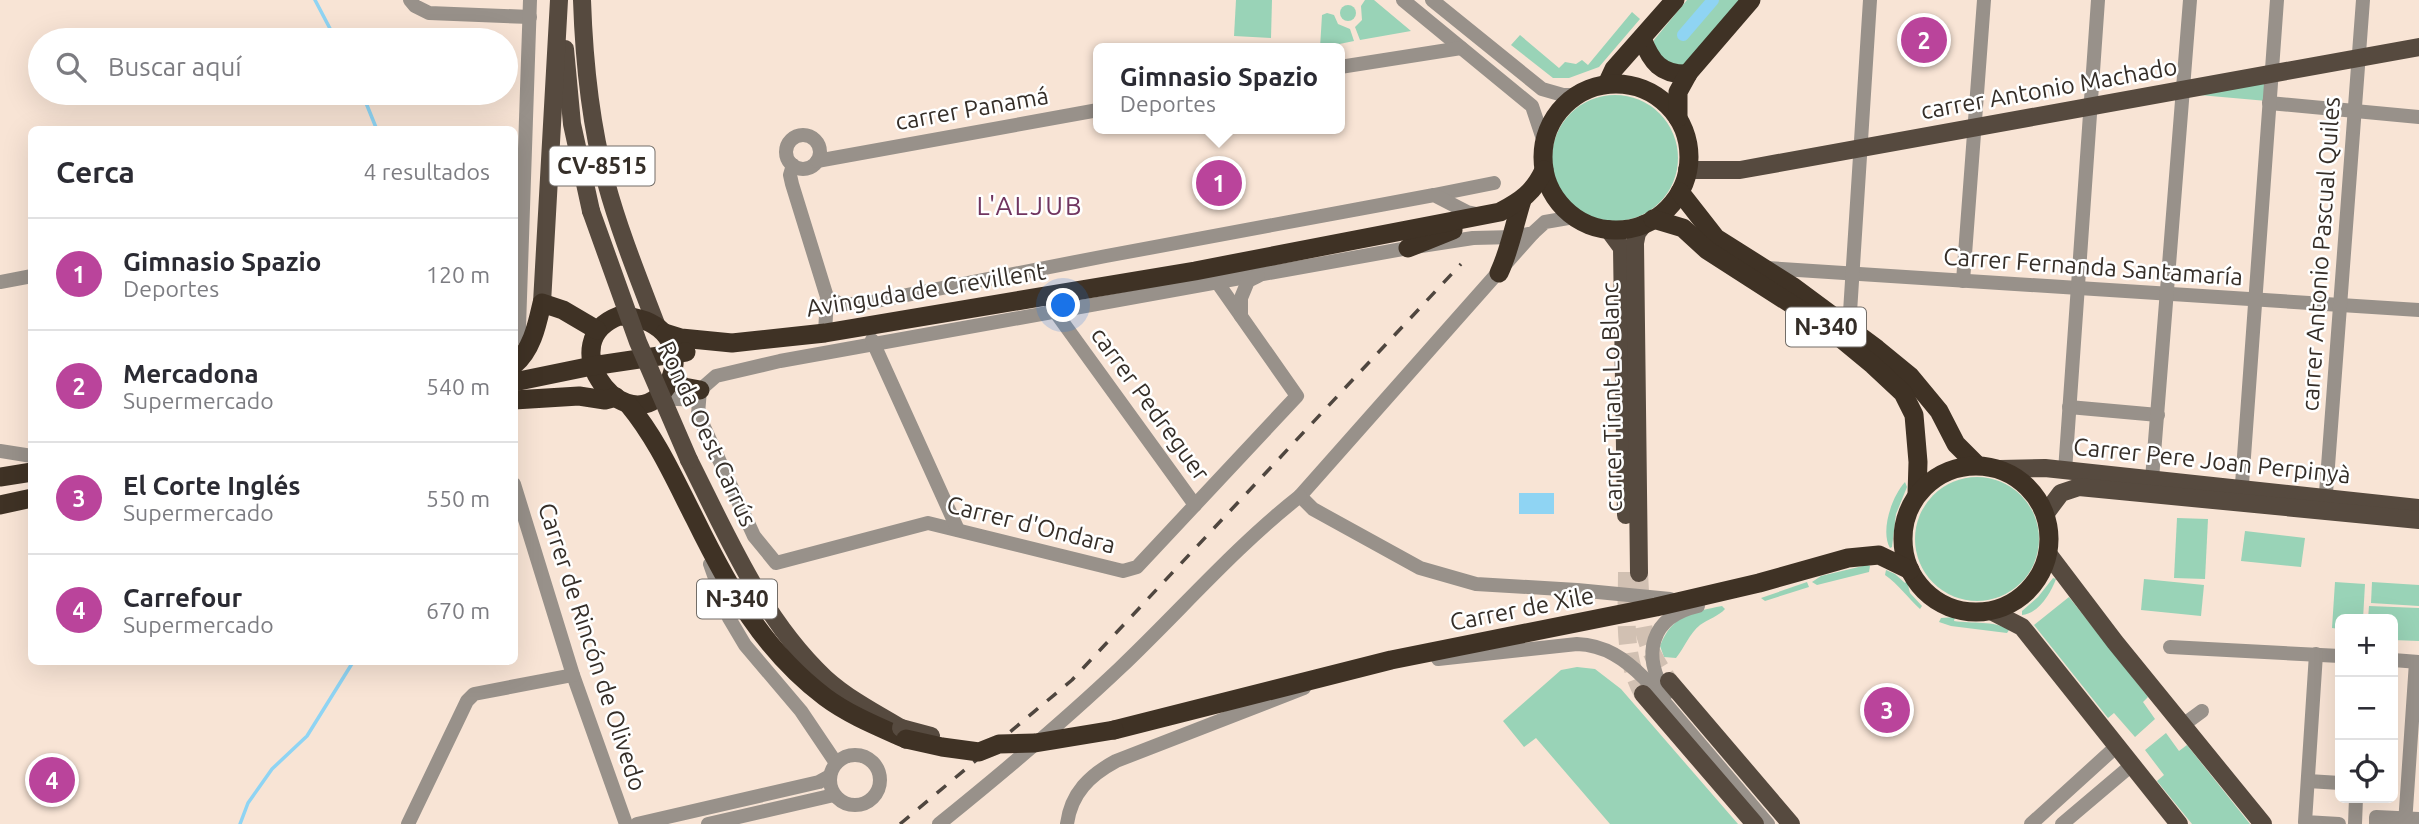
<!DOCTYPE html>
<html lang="es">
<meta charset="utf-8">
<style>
:root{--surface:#fff;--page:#f2f2f3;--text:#2b2b33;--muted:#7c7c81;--line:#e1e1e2;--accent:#ba449b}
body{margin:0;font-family:Ubuntu,sans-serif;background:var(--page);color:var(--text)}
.controls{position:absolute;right:21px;bottom:21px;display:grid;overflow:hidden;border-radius:10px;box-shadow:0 7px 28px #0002}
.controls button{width:63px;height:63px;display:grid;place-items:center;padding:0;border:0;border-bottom:2px solid var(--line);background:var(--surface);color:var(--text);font:35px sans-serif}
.you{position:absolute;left:1064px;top:306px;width:24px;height:24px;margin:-18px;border:5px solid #fff;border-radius:50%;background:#1a73e8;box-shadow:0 0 0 10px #1a73e833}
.badge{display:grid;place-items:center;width:46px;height:46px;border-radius:50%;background:var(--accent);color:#fff;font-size:23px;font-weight:700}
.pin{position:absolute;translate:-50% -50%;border:4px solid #fff;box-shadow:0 2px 7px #0006}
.popup{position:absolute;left:1093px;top:43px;width:252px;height:91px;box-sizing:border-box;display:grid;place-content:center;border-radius:10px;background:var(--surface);filter:drop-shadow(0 2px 5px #0005);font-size:23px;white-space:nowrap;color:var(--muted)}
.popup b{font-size:26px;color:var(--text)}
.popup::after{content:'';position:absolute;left:50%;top:100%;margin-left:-14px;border:14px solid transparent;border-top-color:var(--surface)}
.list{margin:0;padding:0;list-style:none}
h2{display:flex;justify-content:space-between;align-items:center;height:91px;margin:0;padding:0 28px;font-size:30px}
h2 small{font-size:23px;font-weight:400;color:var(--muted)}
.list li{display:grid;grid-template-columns:46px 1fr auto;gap:21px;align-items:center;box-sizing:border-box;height:112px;padding:0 28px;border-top:2px solid var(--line)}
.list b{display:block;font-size:26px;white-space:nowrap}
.list p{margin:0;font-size:23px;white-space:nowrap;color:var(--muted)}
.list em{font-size:23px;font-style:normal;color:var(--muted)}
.icon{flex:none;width:38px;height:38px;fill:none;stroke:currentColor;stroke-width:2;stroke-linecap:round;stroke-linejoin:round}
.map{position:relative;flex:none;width:2419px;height:824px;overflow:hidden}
.search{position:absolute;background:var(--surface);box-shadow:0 7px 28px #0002;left:28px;top:28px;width:490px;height:77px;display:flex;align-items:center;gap:18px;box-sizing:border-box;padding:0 24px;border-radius:38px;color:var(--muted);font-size:26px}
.panel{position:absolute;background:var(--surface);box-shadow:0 7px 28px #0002;left:28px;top:126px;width:490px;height:539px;border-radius:10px}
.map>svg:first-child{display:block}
.green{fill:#99d3b7}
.water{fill:#8fd4f3}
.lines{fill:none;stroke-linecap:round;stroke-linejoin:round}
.stream{stroke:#8fd4f3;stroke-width:3.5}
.canal{stroke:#8fd4f3;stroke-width:12}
.major-tunnel{stroke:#d1c0b2;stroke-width:18;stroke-dasharray:18 9;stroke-linecap:butt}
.minor{stroke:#98918a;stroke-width:14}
.major{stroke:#564a3f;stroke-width:18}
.highway{stroke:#3f3225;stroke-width:19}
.rail{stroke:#4f463f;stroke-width:3.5;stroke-dasharray:12 12;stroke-linecap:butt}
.major-bridge{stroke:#564a3f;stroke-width:18}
.highway-bridge{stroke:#3f3225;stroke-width:19}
.labels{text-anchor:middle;stroke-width:5;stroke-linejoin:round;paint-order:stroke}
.shield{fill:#fff;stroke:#726d68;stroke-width:2}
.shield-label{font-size:23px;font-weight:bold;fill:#352e28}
.street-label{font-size:24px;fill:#352e28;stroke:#fff}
.neighbourhood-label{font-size:26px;letter-spacing:2px;fill:#70355f;stroke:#fff}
</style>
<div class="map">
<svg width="2419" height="824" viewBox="0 0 2419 824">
<rect width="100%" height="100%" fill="#f8e4d5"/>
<g class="green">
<path d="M 1236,0 L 1272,0 L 1271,38 L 1234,36 Z"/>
<path d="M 1365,0 L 1374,0 L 1411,31 L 1360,40 L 1355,27 L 1362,20 L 1361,6 Z"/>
<path d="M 1687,0 L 1741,0 L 1683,68 L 1674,71 L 1652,52 L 1654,40 Z"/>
<circle cx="1348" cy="13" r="8"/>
<path d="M 1632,12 L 1640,19 L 1599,67 L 1569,78 L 1553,78 L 1511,45 L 1520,35 L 1559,68 L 1565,62 L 1576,64 L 1582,60 L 1588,65 Z"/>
<path d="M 1327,13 L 1334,15 L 1338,24 L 1350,29 L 1354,41 L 1320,48 L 1322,15 Z"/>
<path d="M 2269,76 L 2267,101 L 2188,94 Z"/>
<circle cx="1615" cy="158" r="63"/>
<circle cx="1977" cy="539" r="62"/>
<path d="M 1905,482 L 1907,487 L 1896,514 L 1892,547 L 1890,548 C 1880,531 1892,496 1905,482 Z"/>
<path d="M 2177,518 L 2208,519 L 2205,579 L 2174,578 Z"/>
<path d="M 2245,531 L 2305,538 L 2301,567 L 2241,561 Z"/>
<path d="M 1867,565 L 1870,566 L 1869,572 L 1817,585 L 1812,582 L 1821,576 Z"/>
<path d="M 1886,570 L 1895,574 L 1905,583 L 1907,581 L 1910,593 L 1922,606 L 1920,609 C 1907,597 1899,585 1885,575 Z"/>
<path d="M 2053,578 L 2056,579 C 2051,593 2038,614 2022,615 L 2022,611 L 2038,597 Z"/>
<path d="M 2144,579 L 2204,585 L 2201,616 L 2141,610 Z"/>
<path d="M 1807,582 L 1809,587 L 1765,601 L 1761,598 Z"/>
<path d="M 2335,582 L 2365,584 L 2363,619 L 2340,619 L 2340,629 L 2332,628 Z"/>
<path d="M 2372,582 L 2419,585 L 2419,606 L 2371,603 Z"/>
<path d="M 2069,597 L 2148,697 L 2143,702 L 2155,719 L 2135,737 L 2114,713 L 2108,718 L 2034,625 Z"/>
<path d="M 1722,606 L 1725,609 C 1719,616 1708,619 1700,625 C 1689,634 1685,647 1676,658 L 1664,657 L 1660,646 C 1672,615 1692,612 1722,606 Z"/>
<path d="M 2369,606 L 2419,608 L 2419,641 L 2393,640 L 2393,619 L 2368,619 Z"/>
<path d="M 1955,617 L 1954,621 C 1972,624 1994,620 2009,630 L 2007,633 L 1951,626 L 1939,622 L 1941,618 Z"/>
<path d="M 1577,667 L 1595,669 L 1621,689 L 1738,824 L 1610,824 L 1536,738 L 1524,747 L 1503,721 L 1561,670 Z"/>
<path d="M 2166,733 L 2179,751 L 2187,745 L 2250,824 L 2192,824 L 2157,781 L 2164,775 L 2145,750 Z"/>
</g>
<rect class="water" x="1519" y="493" width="35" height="21"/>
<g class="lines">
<g class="stream">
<path d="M 315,0 L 336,40"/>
<path d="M 362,93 L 377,130"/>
<path d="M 240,824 L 248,803 L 272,769 L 307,736 L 353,662"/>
</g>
<path class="canal" d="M 1683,35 L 1713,0"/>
<g class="major-tunnel">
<path d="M 1627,572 C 1627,614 1622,656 1643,694"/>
<path d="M 1639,573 C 1642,622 1639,639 1669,681"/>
</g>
<g class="minor">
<path d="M 410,0 L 415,6 L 429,13 L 530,17"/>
<path d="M 1403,0 L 1532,106 L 1544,142"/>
<path d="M 1432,0 L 1542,89 L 1563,95 L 1576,95"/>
<path d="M 1340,67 L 1461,48"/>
<path d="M 2269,103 L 2419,117"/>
<circle cx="803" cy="152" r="17"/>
<path d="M 817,161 L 1098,110"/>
<path d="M 793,165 L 790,175 L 792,184 L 827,297 L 825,333"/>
<path d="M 1434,195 L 1494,183"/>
<path d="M 1533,233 L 1300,496 L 1313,509 L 1420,568 L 1476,584 L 1577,590 L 1670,599"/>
<path d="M 1767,268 L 2419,310"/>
<path d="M 1963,281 L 1984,0"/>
<path d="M 0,282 L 32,276"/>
<path d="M 1217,282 L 1297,396 L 1137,567 L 1123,571 L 928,523 L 776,563 L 754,536 L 698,414 L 700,390 L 716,376 L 780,361 L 1408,248 L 1473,238 L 1514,237 L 1533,233 L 1545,222 L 1574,217"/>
<path d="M 827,297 L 840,304 L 861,304 L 1106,256 L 1434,195 L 1467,212 L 1481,215"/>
<path d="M 1051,306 L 1195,505"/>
<path d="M 1241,316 L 1241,298 L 1248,281 L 1258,276"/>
<path d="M 1849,328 L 1870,0"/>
<path d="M 872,340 L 958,530"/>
<path d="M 527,347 L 519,327 L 530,0"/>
<path d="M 657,398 L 699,400"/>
<path d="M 2069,407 L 2158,415"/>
<path d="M 0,451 L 32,456"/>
<path d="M 2065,471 L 2098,0"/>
<path d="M 2152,479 L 2190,0"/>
<path d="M 514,484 L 573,675 L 626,824"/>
<path d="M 2241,498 L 2277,0"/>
<path d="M 2325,506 L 2363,0"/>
<path d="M 710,564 L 729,618 L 745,645 L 801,711 L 836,763"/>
<path d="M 2170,647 L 2340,656"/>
<path d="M 2316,654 L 2305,822 L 2339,824"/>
<path d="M 1438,659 L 1577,644 C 1605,645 1625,659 1644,678 L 1768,824"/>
<path d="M 2393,660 L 2419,662"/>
<path d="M 1666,694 C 1641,655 1650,617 1698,606"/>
<path d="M 2183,725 L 2202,711"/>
<circle cx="855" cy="780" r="25"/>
<path d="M 2308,781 L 2340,783"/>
<path d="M 408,824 L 467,701 L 474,694 L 573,675"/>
<path d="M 637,824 L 819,782 L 830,776"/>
<path d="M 708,824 L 834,795"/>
<path d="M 939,824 C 1001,774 1062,723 1120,668 C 1180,611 1235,547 1300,496"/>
<path d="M 1067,824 C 1071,793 1090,775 1116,761 L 1304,688"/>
<path d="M 2031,824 L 2118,745"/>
<path d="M 2062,824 L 2133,764"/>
<path d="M 2355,824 L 2356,798"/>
<path d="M 2376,824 L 2376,817 L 2419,819"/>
<path d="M 2405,824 L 2416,662"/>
</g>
<g class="major">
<path d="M 582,0 C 584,61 590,122 606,182 C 619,230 638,277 656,324"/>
<path d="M 565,49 L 572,124 L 591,211"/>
<path d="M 1687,170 L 1740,170 L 2419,47"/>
<path d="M 1608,229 L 1622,248 L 1626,515"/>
<path d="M 542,303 L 559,0"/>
<path d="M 689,460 C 727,535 762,619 825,678 C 847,698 875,713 901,728"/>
<path d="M 2000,469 L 2045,468 L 2419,508"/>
<path d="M 2046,513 L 2061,493 L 2079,487 L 2419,520"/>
<path d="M 2049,555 L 2115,642 L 2263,824"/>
<path d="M 1639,573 L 1635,243 L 1637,233 L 1644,224"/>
<path d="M 1991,611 L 2022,627 L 2179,824"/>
<path d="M 1669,681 L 1791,824"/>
<path d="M 1643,694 L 1755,824"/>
</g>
<g class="highway">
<path d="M 1642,38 C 1651,62 1661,75 1688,74"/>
<path d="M 1607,84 L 1614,69 L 1675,0"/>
<circle cx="1616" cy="157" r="73"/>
<path d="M 1678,118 L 1678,92 L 1689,72 L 1751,0"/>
<path d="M 1680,192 L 1716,238 L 1792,286 L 1877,349 L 1910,376 L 1939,411 L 1956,444 L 1977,465"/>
<path d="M 1653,219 L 1683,228 L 1707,250 L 1827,327 L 1873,365 L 1903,393 L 1914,415 L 1918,462 L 1917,495"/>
<path d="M 1408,248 L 1453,230"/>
<path d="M 1499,273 C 1510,250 1514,225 1522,200"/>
<path d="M 619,316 C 655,317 684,338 671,378 C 669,385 664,391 659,396 C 619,434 553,341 619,316 Z"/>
<path d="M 665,333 L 681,338 L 732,343 L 825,333 L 1195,271 L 1500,212 C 1521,201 1534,192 1544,170"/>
<path d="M 514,365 C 532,350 537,325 542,303 L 563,310 L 597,330"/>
<path d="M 671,378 L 684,387 L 700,390"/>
<path d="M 514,382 L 592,366 L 686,352"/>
<path d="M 514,400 L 579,396 L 605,400 L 616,397"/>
<path d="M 628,404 C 657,439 674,478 695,519 C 729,588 762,649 825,697 C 849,715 879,727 906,739"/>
<circle cx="1976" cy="539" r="73"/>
<path d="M 0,477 L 32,472"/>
<path d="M 0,505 L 32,498"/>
<path d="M 1114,730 L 1391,660 L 1656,607 L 1759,583 L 1848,558 L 1879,555 L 1910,570"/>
</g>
<path class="rail" d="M 900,824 L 1072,680 L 1461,264"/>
<g class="major-bridge">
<path d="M 591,211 L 638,342 L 689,460"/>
<path d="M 901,728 L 931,736"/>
</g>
<path class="highway-bridge" d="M 906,739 L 942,747 L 979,752 L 999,744 L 1035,743 L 1114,730"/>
</g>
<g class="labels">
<g class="shield">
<rect x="549.5" y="146.5" width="105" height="39" rx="5"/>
<rect x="1786" y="307.5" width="80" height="39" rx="5"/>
<rect x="697" y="579.5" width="80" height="39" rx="5"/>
</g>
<g class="shield-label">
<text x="602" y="174">CV-8515</text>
<text x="1826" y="335">N-340</text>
<text x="737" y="607">N-340</text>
</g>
<g class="street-label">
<text transform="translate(2049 89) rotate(-10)" y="8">carrer Antonio Machado</text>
<text transform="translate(972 109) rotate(-10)" y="8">carrer Panamá</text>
<text transform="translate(2321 254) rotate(-86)" y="8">carrer Antonio Pascual Quiles</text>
<text transform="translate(2093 267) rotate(4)" y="8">Carrer Fernanda Santamaría</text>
<text transform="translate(926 290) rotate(-9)" y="8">Avinguda de Crevillent</text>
<text transform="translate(1612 397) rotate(-91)" y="8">carrer Tirant Lo Blanc</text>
<text transform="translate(1150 404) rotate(54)" y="8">carrer Pedreguer</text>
<text transform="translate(707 434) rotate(65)" y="8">Ronda Oest Carrús</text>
<text transform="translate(2212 461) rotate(6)" y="8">Carrer Pere Joan Perpinyà</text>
<text transform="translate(1031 525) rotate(14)" y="8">Carrer d'Ondara</text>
<text transform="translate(1522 609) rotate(-11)" y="8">Carrer de Xile</text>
<text transform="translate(592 647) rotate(72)" y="8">Carrer de Rincón de Olivedo</text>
</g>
<g class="neighbourhood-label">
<text x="1030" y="215">L'ALJUB</text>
</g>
</g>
</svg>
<div class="controls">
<button>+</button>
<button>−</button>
<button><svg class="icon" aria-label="locate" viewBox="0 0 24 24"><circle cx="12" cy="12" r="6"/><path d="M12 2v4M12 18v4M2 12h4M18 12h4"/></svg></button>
</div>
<div class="you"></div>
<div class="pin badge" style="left:1219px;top:183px">1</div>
<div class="popup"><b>Gimnasio Spazio</b>Deportes</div>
<div class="pin badge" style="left:1924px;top:40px">2</div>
<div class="pin badge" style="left:1887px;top:710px">3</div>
<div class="pin badge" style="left:52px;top:780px">4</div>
<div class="search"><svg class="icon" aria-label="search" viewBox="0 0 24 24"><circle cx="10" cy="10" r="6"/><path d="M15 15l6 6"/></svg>Buscar aquí</div>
<section class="panel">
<h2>Cerca<small>4 resultados</small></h2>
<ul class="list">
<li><span class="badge">1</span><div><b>Gimnasio Spazio</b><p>Deportes</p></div><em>120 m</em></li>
<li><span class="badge">2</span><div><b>Mercadona</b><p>Supermercado</p></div><em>540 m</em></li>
<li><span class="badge">3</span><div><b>El Corte Inglés</b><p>Supermercado</p></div><em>550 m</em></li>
<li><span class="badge">4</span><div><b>Carrefour</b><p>Supermercado</p></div><em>670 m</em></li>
</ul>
</section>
</div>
